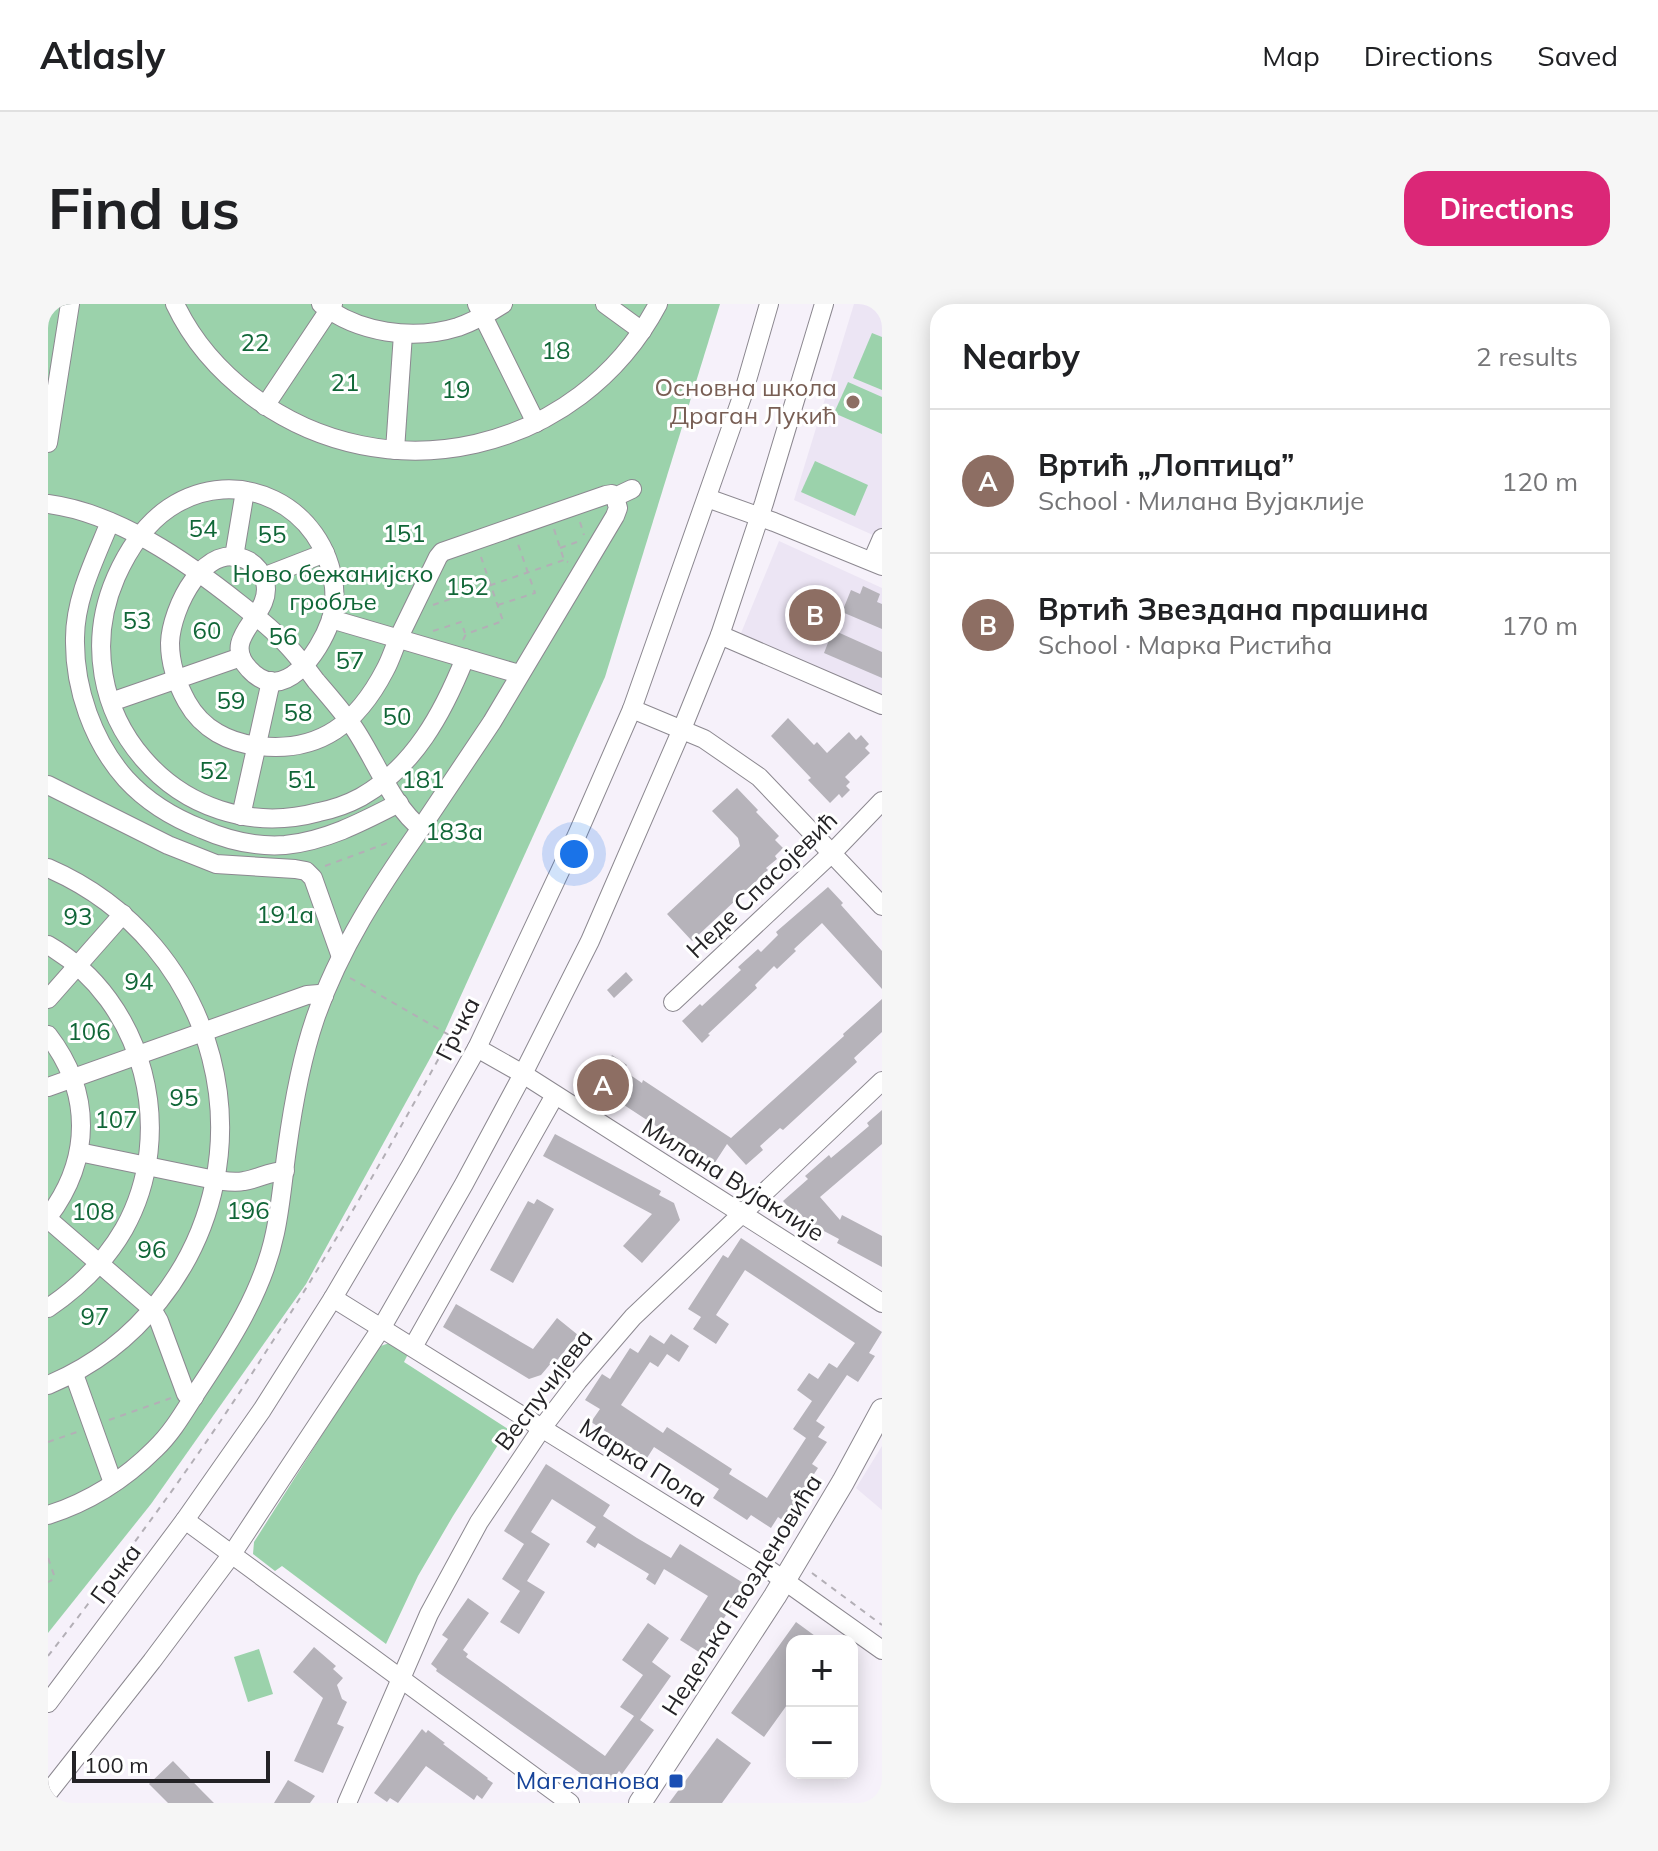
<!DOCTYPE html>
<meta charset="utf-8">
<style>
:root{--surface:#fff;--page:#f6f6f6;--text:#202124;--muted:#757577;--line:#e0e0e0;--accent:#db2777}
body{margin:0;font-family:Mulish,sans-serif;background:var(--page);color:var(--text)}
.controls{position:absolute;right:24px;bottom:24px;display:grid;overflow:hidden;border-radius:16px;box-shadow:0 4px 20px #0003}
.controls button{width:72px;height:72px;display:grid;place-items:center;padding:0;border:0;border-bottom:2px solid var(--line);background:var(--surface);color:var(--text);font:40px sans-serif}
.scale{position:absolute;left:24px;bottom:20px;width:198px;box-sizing:border-box;padding-left:8px;border:4px solid #242326;border-top:0;font-size:22px;line-height:28px;white-space:nowrap;color:#242326;-webkit-text-stroke:6px #fff;paint-order:stroke}
.you{position:absolute;left:526px;top:550px;width:28px;height:28px;margin:-20px;border:6px solid #fff;border-radius:50%;background:#1a73e8;box-shadow:0 0 0 12px #1a73e833}
.badge{display:grid;place-items:center;width:52px;height:52px;border-radius:50%;background:var(--accent);color:#fff;font-size:26px;font-weight:700}
.pin{position:absolute;translate:-50% -50%;border:4px solid #fff;box-shadow:0 2px 8px #0006}
.list{margin:0;padding:0;list-style:none}
h2{display:flex;justify-content:space-between;align-items:center;height:104px;margin:0;padding:0 32px;font-size:34px}
h2 small{font-size:26px;font-weight:400;color:var(--muted)}
.list li{display:grid;grid-template-columns:52px 1fr auto;gap:24px;align-items:center;box-sizing:border-box;height:144px;padding:0 32px;border-top:2px solid var(--line)}
.list b{display:block;font-size:30px;white-space:nowrap}
.list p{margin:0;font-size:26px;white-space:nowrap;color:var(--muted)}
.list em{font-size:26px;font-style:normal;color:var(--muted)}
.map{position:relative;flex:none;width:834px;height:1499px;overflow:hidden;border-radius:24px}
header{display:flex;align-items:center;gap:48px;box-sizing:border-box;height:112px;padding:0 40px;background:var(--surface);border-bottom:2px solid var(--line)}
header strong{font-size:38px}
nav{display:flex;gap:44px;margin-inline-start:auto;font-size:28px}
.intro{display:flex;align-items:center;justify-content:space-between;box-sizing:border-box;height:192px;padding:0 48px}
h1{margin:0;font-size:56px}
.button{padding:20px 36px;border-radius:24px;background:var(--accent);color:#fff;font-size:28px;font-weight:700}
main{display:flex;gap:48px;padding:0 48px}
aside{flex:1;background:var(--surface);border-radius:24px;box-shadow:0 4px 20px #0003}
.map>svg:first-child{display:block}
.built{fill:#ece5f4}
.green{fill:#9bd2ab}
.building{fill:#b6b3ba}
.lines{fill:none;stroke-linecap:round;stroke-linejoin:round}
.minor-casing{stroke:#8c8890;stroke-width:20}
.major-casing{stroke:#8c8890;stroke-width:24}
.path{stroke:#b3afb6;stroke-width:2;stroke-dasharray:6 6;stroke-linecap:butt}
.minor{stroke:#fff;stroke-width:18}
.major{stroke:#fff;stroke-width:22}
.education-dot{fill:#8d6e63;stroke:#fff;stroke-width:3}
.transit-dot{fill:#1a4fb4;stroke:#fff;stroke-width:3}
.labels{text-anchor:middle;stroke-width:6;stroke-linejoin:round;paint-order:stroke}
.park-label{font-size:24px;fill:#106637;stroke:#fff}
.education-label{font-size:24px;fill:#785e54;stroke:#fff;text-anchor:end}
.street-label{font-size:24px;fill:#242326;stroke:#fff}
.transit-label{font-size:24px;fill:#164399;stroke:#fff;text-anchor:end}
</style>
<header>
<strong>Atlasly</strong>
<nav><a>Map</a><a>Directions</a><a>Saved</a></nav>
</header>
<div class="intro"><h1>Find us</h1><a class="button">Directions</a></div>
<main>
<div class="map">
<svg width="834" height="1499" viewBox="0 0 834 1499">
<rect width="100%" height="100%" fill="#f6f1fa"/>
<g class="built">
<path d="M 806,0 L 834,0 L 834,235 L 746,196 Z"/>
<path d="M 731,237 L 834,284 L 834,411 L 686,346 Z"/>
<path d="M 834,1142 L 834,1206 L 808,1184 Z"/>
</g>
<g class="green">
<path d="M 0,0 L 672,0 L 557,373 L 396,729 L 258,980 L 103,1200 L 0,1329 Z"/>
<path d="M 824,29 L 834,33 L 834,86 L 805,74 Z"/>
<path d="M 800,78 L 834,93 L 834,130 L 786,109 Z"/>
<path d="M 767,157 L 820,181 L 807,212 L 753,188 Z"/>
<path d="M 344,1038 L 360,1050 L 356,1058 L 460,1125 L 405,1212 L 370,1272 L 338,1340 L 234,1262 L 227,1267 L 205,1250 L 206,1238 L 330,1043 Z"/>
<path d="M 211,1345 L 225,1390 L 200,1398 L 186,1353 Z"/>
</g>
<g class="building">
<path d="M 815,282 L 832,290 L 829,298 L 834,300 L 834,325 L 794,308 L 803,286 L 812,290 Z"/>
<path d="M 785,326 L 834,348 L 834,374 L 776,349 Z"/>
<path d="M 740,414 L 766,441 L 769,438 L 779,449 L 801,428 L 808,436 L 813,431 L 821,440 L 817,444 L 822,449 L 797,473 L 802,478 L 798,482 L 802,486 L 794,494 L 791,490 L 782,499 L 760,476 L 763,474 L 723,432 Z"/>
<path d="M 689,484 L 710,506 L 708,508 L 731,532 L 727,536 L 735,544 L 727,552 L 729,555 L 718,564 L 720,566 L 644,637 L 619,610 L 692,542 L 690,534 L 664,507 Z"/>
<path d="M 780,583 L 795,599 L 793,601 L 834,647 L 834,685 L 774,619 L 746,645 L 748,647 L 729,665 L 726,662 L 707,681 L 709,684 L 660,730 L 662,731 L 654,739 L 634,717 L 652,700 L 654,702 L 693,666 L 690,663 L 710,645 L 713,648 L 730,631 L 728,628 Z"/>
<path d="M 578,668 L 585,676 L 566,694 L 559,686 Z"/>
<path d="M 834,695 L 834,728 L 806,754 L 809,758 L 735,826 L 732,824 L 712,842 L 715,846 L 698,861 L 679,840 L 666,860 L 544,780 L 564,751 L 579,761 L 575,766 L 594,779 L 595,776 L 683,834 L 796,732 L 795,730 Z"/>
<path d="M 834,806 L 834,840 L 772,893 L 792,916 L 794,911 L 834,932 L 834,963 L 789,939 L 791,935 L 774,926 L 770,930 L 748,905 L 745,908 L 735,897 L 760,875 L 757,872 L 781,851 L 783,854 L 801,839 L 821,822 L 819,819 Z"/>
<path d="M 507,830 L 613,887 L 611,891 L 626,899 L 632,916 L 594,959 L 575,942 L 604,910 L 495,852 Z"/>
<path d="M 489,895 L 506,905 L 465,979 L 442,966 L 480,897 L 486,900 Z"/>
<path d="M 693,934 L 834,1028 L 821,1049 L 827,1052 L 810,1078 L 799,1071 L 768,1117 L 777,1123 L 770,1133 L 779,1138 L 764,1160 L 770,1164 L 741,1208 L 745,1211 L 740,1220 L 730,1213 L 723,1224 L 703,1211 L 699,1216 L 665,1194 L 671,1185 L 606,1143 L 599,1154 L 543,1118 L 552,1105 L 537,1096 L 554,1070 L 562,1075 L 582,1044 L 590,1049 L 602,1031 L 616,1040 L 623,1030 L 641,1042 L 631,1058 L 619,1050 L 610,1063 L 602,1058 L 573,1101 L 615,1129 L 619,1123 L 684,1165 L 681,1170 L 719,1194 L 758,1134 L 745,1125 L 764,1097 L 749,1086 L 761,1069 L 770,1075 L 781,1059 L 789,1064 L 807,1039 L 697,966 L 668,1011 L 681,1020 L 668,1040 L 645,1025 L 653,1013 L 640,1005 L 675,951 L 680,954 Z"/>
<path d="M 408,1000 L 485,1045 L 509,1014 L 530,1031 L 506,1060 L 504,1058 L 493,1071 L 481,1075 L 395,1023 Z"/>
<path d="M 498,1160 L 562,1201 L 555,1212 L 589,1234 L 623,1254 L 632,1240 L 697,1280 L 654,1350 L 632,1336 L 660,1292 L 616,1265 L 607,1281 L 598,1275 L 601,1270 L 550,1239 L 547,1244 L 538,1238 L 548,1223 L 504,1195 L 483,1228 L 502,1240 L 479,1277 L 497,1288 L 471,1330 L 452,1318 L 472,1287 L 454,1275 L 476,1240 L 456,1227 Z"/>
<path d="M 420,1294 L 441,1309 L 415,1346 L 420,1350 L 418,1353 L 557,1452 L 586,1412 L 572,1403 L 595,1371 L 574,1356 L 600,1319 L 621,1334 L 604,1358 L 623,1372 L 592,1416 L 606,1426 L 574,1470 L 571,1467 L 563,1479 L 551,1470 L 545,1478 L 388,1367 L 389,1365 L 383,1360 L 400,1335 L 394,1331 Z"/>
<path d="M 748,1318 L 774,1337 L 744,1337 L 744,1394 L 716,1433 L 683,1409 Z"/>
<path d="M 266,1343 L 288,1362 L 285,1365 L 295,1374 L 289,1381 L 294,1395 L 299,1398 L 289,1420 L 296,1423 L 275,1469 L 246,1457 L 275,1394 L 245,1368 Z"/>
<path d="M 374,1425 L 378,1429 L 380,1426 L 397,1439 L 395,1440 L 440,1474 L 439,1475 L 445,1479 L 434,1495 L 429,1491 L 426,1496 L 378,1462 L 350,1499 L 342,1494 L 339,1498 L 326,1489 Z"/>
<path d="M 669,1434 L 703,1459 L 674,1499 L 621,1499 Z"/>
<path d="M 125,1457 L 153,1486 L 166,1499 L 120,1499 L 101,1480 Z"/>
<path d="M 240,1476 L 267,1492 L 262,1499 L 226,1499 Z"/>
</g>
<g class="lines">
<g class="minor-casing">
<g id="minor">
<path d="M 127,0 C 144,36 172,68 204,92 C 339,193 531,149 610,0"/>
<path d="M 273,0 C 310,29 365,37 410,23 C 427,17 441,9 455,0"/>
<path d="M 429,0 L 488,119"/>
<path d="M 557,0 L 594,27"/>
<path d="M 217,102 L 285,0"/>
<path d="M 0,139 L 22,0"/>
<path d="M 347,146 L 355,30"/>
<path d="M 659,194 L 726,218 L 834,262"/>
<path d="M 0,200 C 69,209 138,257 192,300 C 206,311 221,322 233,335 C 246,347 257,362 268,377 C 281,392 295,408 306,424 C 326,453 346,505 373,524 L 444,418 L 567,212 L 570,204 L 567,193"/>
<path d="M 62,218 C 47,255 27,294 27,334 C 26,384 45,438 78,475 C 99,498 126,514 154,525 C 179,536 209,543 237,541 C 278,537 314,518 351,499"/>
<path d="M 186,253 L 197,187"/>
<path d="M 824,257 L 834,234"/>
<path d="M 215,273 L 277,249"/>
<path d="M 283,315 L 471,370"/>
<path d="M 672,331 L 834,401"/>
<path d="M 417,354 C 395,409 366,463 313,493 C 300,500 286,505 271,508 C 131,546 10,406 68,273 C 80,246 96,221 121,204 C 190,158 277,202 286,283 C 287,295 286,307 282,318 C 272,347 235,403 201,365 C 170,332 226,312 217,278 C 214,269 209,262 201,257 C 157,233 123,305 122,339 C 122,359 129,380 139,398 C 154,425 181,439 211,442 C 273,449 310,418 337,366 C 343,355 346,344 351,333 C 364,306 377,280 390,253 L 394,248 L 558,191 L 564,190 L 567,193 L 584,185"/>
<path d="M 63,398 L 193,353"/>
<path d="M 584,405 L 656,435 L 711,473 L 834,602"/>
<path d="M 0,481 L 120,541 L 168,560 L 247,565 L 258,567 L 265,574 L 293,653"/>
<path d="M 193,512 L 223,377"/>
<path d="M 0,564 C 171,638 227,851 111,997 C 82,1034 43,1063 0,1081"/>
<path d="M 0,641 C 97,697 130,829 76,925 C 57,958 31,983 0,1004"/>
<path d="M 0,695 L 75,610"/>
<path d="M 625,698 L 784,549 L 834,497"/>
<path d="M 0,731 C 44,788 44,855 0,913"/>
<path d="M 429,744 L 475,770 L 834,999"/>
<path d="M 0,783 L 259,691 L 271,690 L 276,692"/>
<path d="M 31,848 L 167,876 C 177,877 186,879 196,877 C 210,875 222,867 237,867"/>
<path d="M 0,915 L 104,1005 L 111,1017 L 138,1090 L 146,1093"/>
<path d="M 285,994 L 720,1265 L 834,1346"/>
<path d="M 365,1043 L 507,791"/>
<path d="M 26,1070 L 65,1179"/>
<path d="M 0,1211 C 41,1198 77,1175 107,1145 C 125,1128 137,1106 150,1086 C 182,1038 215,987 227,929 C 233,901 235,873 239,845 C 245,801 253,756 267,715 C 291,645 331,584 373,524"/>
<path d="M 137,1216 L 522,1499"/>
<path d="M 0,1399 L 137,1216 L 214,1106 L 285,994 L 362,863 L 429,744 L 529,531 L 584,405 L 695,90 L 721,0"/>
<path d="M 0,1489 L 104,1357 L 184,1250 L 234,1174 L 334,1023 L 416,880 L 475,770 L 542,637 L 634,425 L 672,331 L 716,199 L 776,0"/>
<path d="M 299,1499 L 381,1310 L 431,1218 L 494,1124 L 530,1077 L 585,1013 L 834,777"/>
</g>
</g>
<g class="major-casing">
<path id="major" d="M 592,1499 L 727,1292 L 795,1178 L 834,1106"/>
</g>
<g class="path">
<path d="M 532,218 L 536,231"/>
<path d="M 506,225 L 516,256 L 520,258"/>
<path d="M 512,244 L 532,237"/>
<path d="M 385,301 L 516,256"/>
<path d="M 450,301 L 487,289 L 470,240"/>
<path d="M 385,327 L 413,318 L 417,329"/>
<path d="M 415,336 L 418,330 L 455,317 L 433,253"/>
<path d="M 277,562 L 342,538"/>
<path d="M 302,674 L 403,732 L 412,716 L 421,721"/>
<path d="M 61,1116 L 123,1094"/>
<path d="M 0,1138 L 29,1128"/>
<path d="M 0,1254 L 6,1271 L 6,1275 L 0,1278"/>
<path d="M 764,1269 L 834,1321"/>
<path d="M 0,1352 C 77,1253 152,1152 219,1046 C 285,944 345,838 403,732"/>
</g>
<use href="#minor" class="minor"/>
<use href="#major" class="major"/>
</g>
<circle class="education-dot" cx="805" cy="98" r="8"/>
<rect class="transit-dot" x="620" y="1469" width="16" height="16" rx="4"/>
<g class="labels">
<g class="park-label">
<text x="207" y="47">22</text>
<text x="508" y="55">18</text>
<text x="297" y="87">21</text>
<text x="408" y="94">19</text>
<text x="155" y="233">54</text>
<text x="356" y="238">151</text>
<text x="224" y="239">55</text>
<text x="285" y="278">Ново бежанијско<tspan x="285" dy="28">гробље</tspan></text>
<text x="419" y="291">152</text>
<text x="89" y="325">53</text>
<text x="159" y="335">60</text>
<text x="235" y="341">56</text>
<text x="302" y="365">57</text>
<text x="183" y="405">59</text>
<text x="250" y="417">58</text>
<text x="349" y="421">50</text>
<text x="166" y="475">52</text>
<text x="254" y="484">51</text>
<text x="375" y="484">181</text>
<text x="406" y="536">183a</text>
<text x="237" y="619">191a</text>
<text x="30" y="621">93</text>
<text x="91" y="686">94</text>
<text x="41" y="736">106</text>
<text x="136" y="802">95</text>
<text x="68" y="824">107</text>
<text x="200" y="915">196</text>
<text x="45" y="916">108</text>
<text x="104" y="954">96</text>
<text x="47" y="1021">97</text>
</g>
<g class="education-label">
<text x="789" y="92">Основна школа<tspan x="789" dy="28">Драган Лукић</tspan></text>
</g>
<g class="street-label">
<text transform="translate(714 581) rotate(-44)" y="8">Неде Спасојевић</text>
<text transform="translate(410 725) rotate(-63)" y="8">Грчка</text>
<text transform="translate(685 876) rotate(32)" y="8">Милана Вујаклије</text>
<text transform="translate(496 1086) rotate(-53)" y="8">Веспучијева</text>
<text transform="translate(595 1159) rotate(32)" y="8">Марка Пола</text>
<text transform="translate(68 1270) rotate(-54)" y="8">Грчка</text>
<text transform="translate(694 1291) rotate(-58)" y="8">Недељка Гвозденовића</text>
</g>
<g class="transit-label">
<text x="612" y="1485">Магеланова</text>
</g>
</g>
</svg>
<div class="controls">
<button>+</button>
<button>−</button>
</div>
<div class="scale">100 m</div>
<div class="you"></div>
<div class="pin badge" style="left:555px;top:781px;background:#8d6e63">A</div>
<div class="pin badge" style="left:767px;top:311px;background:#8d6e63">B</div>
</div>
<aside>
<h2>Nearby<small>2 results</small></h2>
<ul class="list">
<li><span class="badge" style="background:#8d6e63">A</span><div><b>Вртић „Лоптица”</b><p>School · Милана Вујаклије</p></div><em>120 m</em></li>
<li><span class="badge" style="background:#8d6e63">B</span><div><b>Вртић Звездана прашина</b><p>School · Марка Ристића</p></div><em>170 m</em></li>
</ul>
</aside>
</main>
